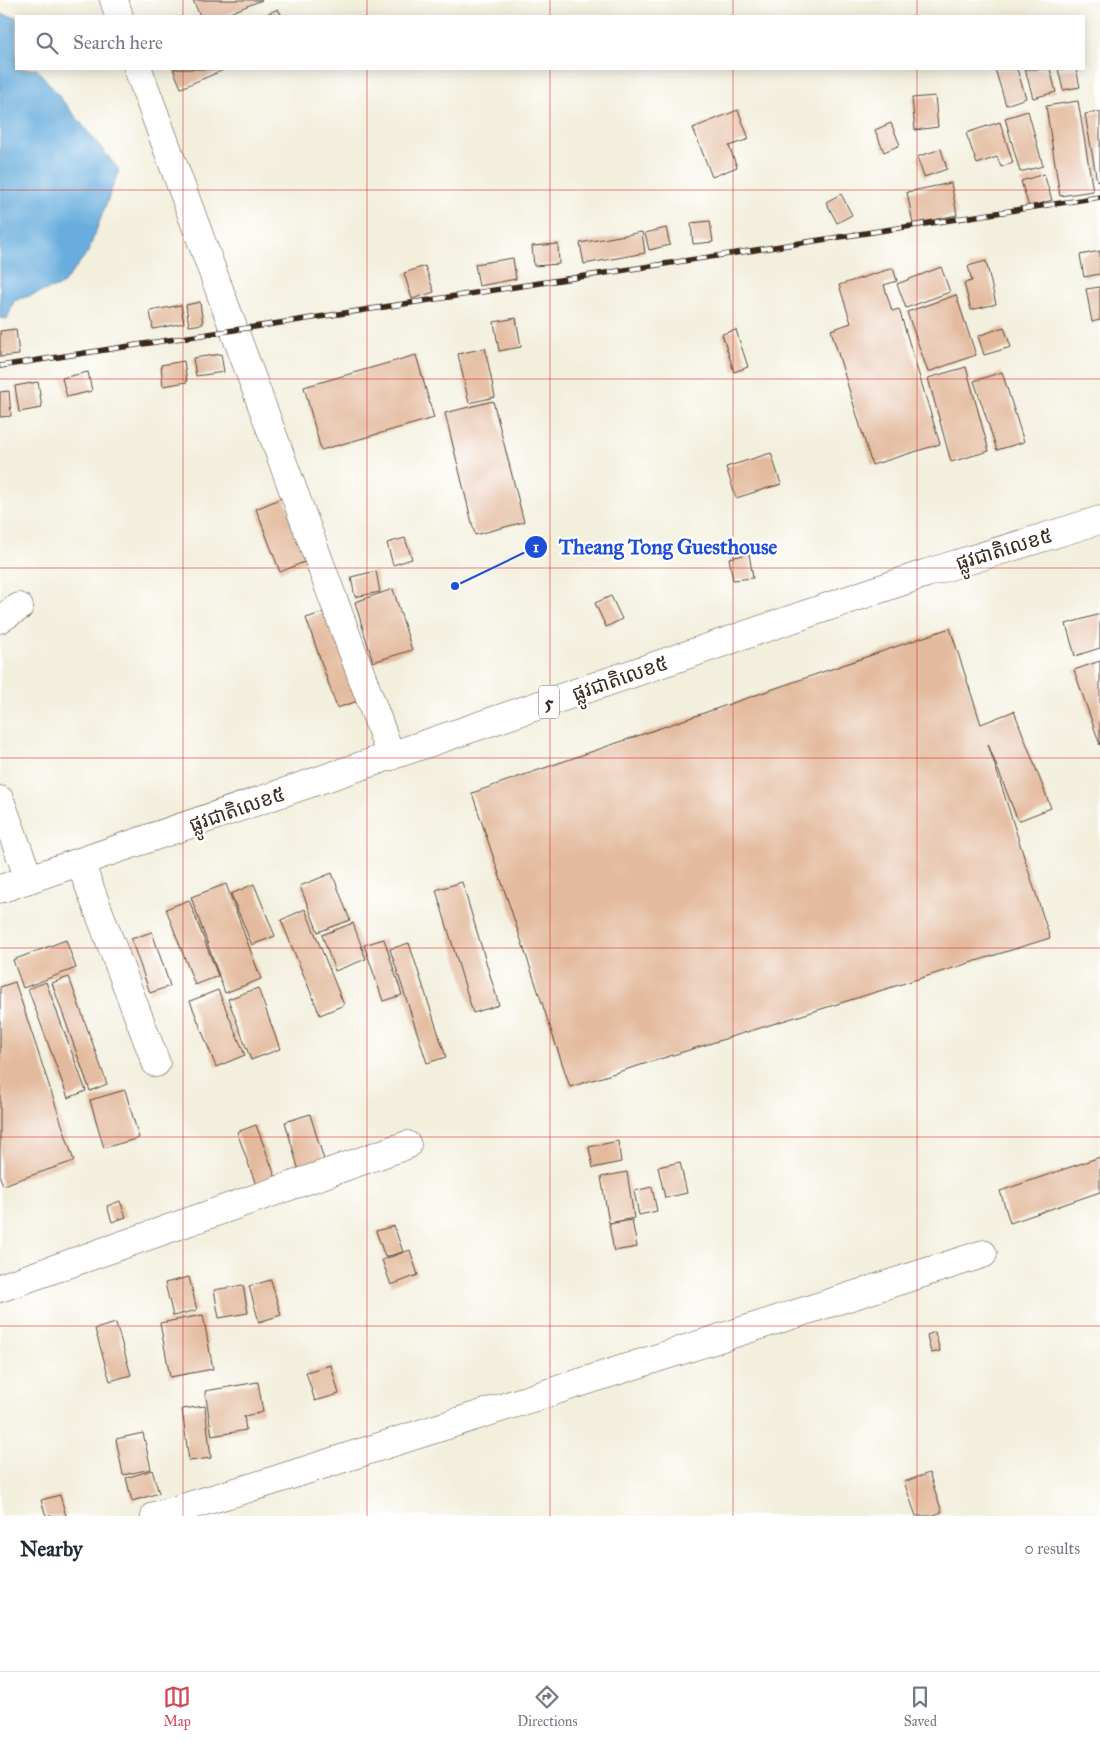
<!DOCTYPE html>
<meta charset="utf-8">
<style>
:root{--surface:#fff;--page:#f2f2f3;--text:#1f2937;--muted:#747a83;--line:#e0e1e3;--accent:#d1495b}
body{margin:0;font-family:"IM FELL Great Primer","Noto Sans Khmer",serif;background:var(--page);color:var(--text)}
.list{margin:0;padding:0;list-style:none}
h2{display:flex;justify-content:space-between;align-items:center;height:65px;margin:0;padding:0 20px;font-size:21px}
h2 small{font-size:16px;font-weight:400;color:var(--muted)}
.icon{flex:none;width:28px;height:28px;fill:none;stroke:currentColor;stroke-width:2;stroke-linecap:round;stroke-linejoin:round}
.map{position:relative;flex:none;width:1100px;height:1516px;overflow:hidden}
.search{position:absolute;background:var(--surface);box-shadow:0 2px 12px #0003;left:15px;right:15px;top:15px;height:55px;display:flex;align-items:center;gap:12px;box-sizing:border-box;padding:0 18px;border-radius:0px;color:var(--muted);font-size:19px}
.sheet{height:155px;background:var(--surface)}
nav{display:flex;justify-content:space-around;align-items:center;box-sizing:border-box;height:70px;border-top:1px solid var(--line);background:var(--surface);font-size:14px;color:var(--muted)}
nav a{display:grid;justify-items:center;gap:2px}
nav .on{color:var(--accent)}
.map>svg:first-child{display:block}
.water{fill:#67addd;stroke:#516c7e}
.building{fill:#e3ba9d}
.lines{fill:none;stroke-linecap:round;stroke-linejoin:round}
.minor-casing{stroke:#57483b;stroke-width:29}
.highway-casing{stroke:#57483b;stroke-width:29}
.minor{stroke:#fff;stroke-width:28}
.highway{stroke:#fff;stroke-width:28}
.rail-casing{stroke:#3b2a1e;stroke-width:5.5}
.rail{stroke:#fff;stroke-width:4;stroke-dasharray:11;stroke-linecap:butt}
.grid{fill:none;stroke:#d62828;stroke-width:1;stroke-opacity:0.55}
.labels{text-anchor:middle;stroke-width:4.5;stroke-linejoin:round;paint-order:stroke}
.shield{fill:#fff;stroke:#766a62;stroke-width:1}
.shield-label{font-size:19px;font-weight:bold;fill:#3b2a1e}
.street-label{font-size:20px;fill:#3b2a1e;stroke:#fff}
.leader{fill:none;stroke:#1d4ed8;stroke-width:2}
.callout-dot{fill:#1d4ed8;stroke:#fff;stroke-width:2}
.mark-label{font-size:15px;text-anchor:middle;font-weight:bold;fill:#fff}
.callout-label{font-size:21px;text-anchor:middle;font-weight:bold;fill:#1d4ed8;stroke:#fff;stroke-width:4.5;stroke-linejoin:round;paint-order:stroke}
</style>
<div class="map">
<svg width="1100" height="1516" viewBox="0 0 1100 1516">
<rect width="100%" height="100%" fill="#fff"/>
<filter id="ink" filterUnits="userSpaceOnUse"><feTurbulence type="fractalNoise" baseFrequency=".02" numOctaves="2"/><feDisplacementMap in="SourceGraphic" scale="10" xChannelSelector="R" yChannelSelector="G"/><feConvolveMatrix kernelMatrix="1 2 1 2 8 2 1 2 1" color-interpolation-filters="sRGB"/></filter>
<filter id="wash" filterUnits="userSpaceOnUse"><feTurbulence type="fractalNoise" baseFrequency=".0096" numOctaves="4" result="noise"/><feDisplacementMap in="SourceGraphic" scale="20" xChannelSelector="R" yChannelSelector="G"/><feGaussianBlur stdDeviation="1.12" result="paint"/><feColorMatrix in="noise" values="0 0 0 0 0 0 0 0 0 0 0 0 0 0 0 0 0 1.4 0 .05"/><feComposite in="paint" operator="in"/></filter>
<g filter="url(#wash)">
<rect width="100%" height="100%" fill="#f3efdd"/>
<path class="water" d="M 0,14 L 16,17 L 16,69 L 37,69 L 119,170 L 88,252 L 62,285 L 14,301 L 7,319 L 0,318 Z"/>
<g id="blocks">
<g class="building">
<path d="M 193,0 L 262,0 L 222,16 L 200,16 Z"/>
<path d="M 278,9 L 282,16 L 262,16 Z"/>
<path d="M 173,69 L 226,69 L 181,88 Z"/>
<path d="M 995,69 L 1017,69 L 1026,98 L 1006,105 Z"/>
<path d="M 1025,69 L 1050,69 L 1056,92 L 1033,98 Z"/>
<path d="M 1058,69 L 1076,69 L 1080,87 L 1063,90 Z"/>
<path d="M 935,96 L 938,127 L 915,130 L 912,98 Z"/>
<path d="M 1078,101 L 1093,191 L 1060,196 L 1046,106 Z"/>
<path d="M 738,110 L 749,139 L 729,146 L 737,167 L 712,177 L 693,128 Z"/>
<path d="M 1028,111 L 1043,166 L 1020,172 L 1005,118 Z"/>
<path d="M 1100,112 L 1100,180 L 1097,181 L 1085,114 Z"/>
<path d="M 1000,122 L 1013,163 L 1001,167 L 997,157 L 977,164 L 966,133 Z"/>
<path d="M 891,123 L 900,145 L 884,152 L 875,130 Z"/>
<path d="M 941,149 L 947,169 L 924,177 L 917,157 Z"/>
<path d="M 1044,174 L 1052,200 L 1029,207 L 1021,181 Z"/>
<path d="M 951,183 L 957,215 L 913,224 L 907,192 Z"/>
<path d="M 841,194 L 852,215 L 837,223 L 826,202 Z"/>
<path d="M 710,221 L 713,242 L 693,244 L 691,223 Z"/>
<path d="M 666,228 L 670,245 L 649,250 L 645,233 Z"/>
<path d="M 642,232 L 645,253 L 584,264 L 580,243 Z"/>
<path d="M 558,244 L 559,264 L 534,266 L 532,246 Z"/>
<path d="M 1100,251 L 1100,274 L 1084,277 L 1080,255 Z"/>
<path d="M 513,258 L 516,279 L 479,286 L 475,264 Z"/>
<path d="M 986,261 L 996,304 L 971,310 L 964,283 L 972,281 L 968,266 Z"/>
<path d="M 425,266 L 434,292 L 412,299 L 404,273 Z"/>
<path d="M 941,267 L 950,292 L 906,308 L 897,284 Z"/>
<path d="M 893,268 L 897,281 L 884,285 L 892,311 L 899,309 L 940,444 L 872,465 L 831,330 L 851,323 L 839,285 Z"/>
<path d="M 1100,287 L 1100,320 L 1092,322 L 1086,289 Z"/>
<path d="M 956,295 L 976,355 L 928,372 L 907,312 Z"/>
<path d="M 200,302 L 203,324 L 189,326 L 186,305 Z"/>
<path d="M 181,305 L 184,323 L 153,329 L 150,311 Z"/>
<path d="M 516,318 L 521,347 L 499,351 L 494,322 Z"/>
<path d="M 1004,327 L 1011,347 L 984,355 L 978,336 Z"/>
<path d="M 16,329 L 19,355 L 0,357 L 0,331 Z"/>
<path d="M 736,330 L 748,367 L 734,372 L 722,334 Z"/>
<path d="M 485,348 L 495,397 L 469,403 L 458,354 Z"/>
<path d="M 221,354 L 224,372 L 196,376 L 193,358 Z"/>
<path d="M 416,355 L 434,418 L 321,450 L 304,387 Z"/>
<path d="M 184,361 L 187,382 L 163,386 L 161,365 Z"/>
<path d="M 966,367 L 989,451 L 951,462 L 928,378 Z"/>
<path d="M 88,372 L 92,391 L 67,397 L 62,378 Z"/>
<path d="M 1002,372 L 1024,442 L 997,450 L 974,381 Z"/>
<path d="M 38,382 L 42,408 L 19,412 L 15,386 Z"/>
<path d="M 9,391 L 11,416 L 0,417 L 0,392 Z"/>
<path d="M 493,401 L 524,522 L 475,535 L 445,413 Z"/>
<path d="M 771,453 L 781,484 L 736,498 L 726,467 Z"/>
<path d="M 284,497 L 309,560 L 280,572 L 256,509 Z"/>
<path d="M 405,538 L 412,559 L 393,565 L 387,543 Z"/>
<path d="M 749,554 L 753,578 L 733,580 L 729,558 Z"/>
<path d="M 376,571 L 380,592 L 355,597 L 351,577 Z"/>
<path d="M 393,589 L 412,650 L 373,662 L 355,602 Z"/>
<path d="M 611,596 L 622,619 L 606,627 L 595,603 Z"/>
<path d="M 328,611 L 358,701 L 337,708 L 306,618 Z"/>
<path d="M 1100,614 L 1100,648 L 1075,656 L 1066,624 Z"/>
<path d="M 950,628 L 981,724 L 1014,711 L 1051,808 L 1018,821 L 988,744 L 1050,938 L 570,1087 L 472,793 Z"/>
<path d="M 1100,661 L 1100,745 L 1074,670 Z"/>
<path d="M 332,873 L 350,920 L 318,932 L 300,886 Z"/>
<path d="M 462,882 L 499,1005 L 473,1013 L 436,890 Z"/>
<path d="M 226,884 L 261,979 L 225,993 L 191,897 Z"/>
<path d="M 254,884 L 275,936 L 252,945 L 231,894 Z"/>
<path d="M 189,900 L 218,976 L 195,985 L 166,909 Z"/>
<path d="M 305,909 L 344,1005 L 320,1015 L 281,920 Z"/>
<path d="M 353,923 L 366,959 L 335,971 L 322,935 Z"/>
<path d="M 152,932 L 170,986 L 150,993 L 131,939 Z"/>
<path d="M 384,939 L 402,995 L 383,1001 L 364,945 Z"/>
<path d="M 66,940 L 76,968 L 23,988 L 13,960 Z"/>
<path d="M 409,943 L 446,1057 L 427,1063 L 390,949 Z"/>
<path d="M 69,977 L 107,1084 L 90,1091 L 52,983 Z"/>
<path d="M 15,982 L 74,1161 L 3,1185 L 0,1177 L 0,987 Z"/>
<path d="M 46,982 L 86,1091 L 68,1098 L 28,989 Z"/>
<path d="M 258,988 L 280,1049 L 251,1060 L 228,999 Z"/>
<path d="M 218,990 L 245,1055 L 216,1067 L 190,1001 Z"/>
<path d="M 125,1090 L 139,1138 L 104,1148 L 90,1100 Z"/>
<path d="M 310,1114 L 325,1163 L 299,1171 L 285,1122 Z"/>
<path d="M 256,1125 L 276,1178 L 256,1185 L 237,1132 Z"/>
<path d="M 618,1141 L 621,1162 L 593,1168 L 589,1147 Z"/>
<path d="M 1100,1157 L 1100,1192 L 1010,1223 L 1000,1191 Z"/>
<path d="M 680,1162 L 687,1193 L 665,1198 L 658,1167 Z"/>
<path d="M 627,1172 L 634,1218 L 609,1223 L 601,1177 Z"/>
<path d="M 652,1187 L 657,1211 L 639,1215 L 634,1191 Z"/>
<path d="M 120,1201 L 126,1217 L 112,1222 L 107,1206 Z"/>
<path d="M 632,1220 L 637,1247 L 614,1251 L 609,1224 Z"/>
<path d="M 394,1226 L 403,1252 L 385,1257 L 376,1231 Z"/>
<path d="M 410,1250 L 418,1275 L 391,1285 L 382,1260 Z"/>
<path d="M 189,1277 L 197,1310 L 173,1316 L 165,1283 Z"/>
<path d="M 271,1280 L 281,1315 L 259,1322 L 249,1286 Z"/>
<path d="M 243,1285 L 248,1313 L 219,1318 L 214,1290 Z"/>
<path d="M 203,1315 L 213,1369 L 170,1377 L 160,1323 Z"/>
<path d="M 116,1323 L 131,1375 L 110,1381 L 95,1329 Z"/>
<path d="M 935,1332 L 940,1351 L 931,1353 L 927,1335 Z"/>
<path d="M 331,1365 L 339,1394 L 315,1401 L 306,1372 Z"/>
<path d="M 258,1382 L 263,1412 L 244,1416 L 246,1430 L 212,1436 L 205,1391 Z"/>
<path d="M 205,1406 L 211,1458 L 189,1461 L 182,1409 Z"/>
<path d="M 143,1433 L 151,1469 L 123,1475 L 116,1439 Z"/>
<path d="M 152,1470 L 159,1493 L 132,1501 L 126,1478 Z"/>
<path d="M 929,1473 L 942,1512 L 931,1516 L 916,1516 L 904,1482 Z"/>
<path d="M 60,1495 L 66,1516 L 46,1516 L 41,1500 Z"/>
</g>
</g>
</g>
<g filter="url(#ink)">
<use href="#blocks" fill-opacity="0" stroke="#57483b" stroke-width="1"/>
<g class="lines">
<g class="minor-casing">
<g id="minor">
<path d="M 114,0 L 119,16"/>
<path d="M 138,69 L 391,756"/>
<path d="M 0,619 L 19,607"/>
<path d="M 0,800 L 29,879"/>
<path d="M 80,862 L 156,1063"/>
<path d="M 0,1288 L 407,1145"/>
<path d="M 155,1516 L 269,1482 L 983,1254"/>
</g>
</g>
<g class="highway-casing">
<path id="highway" d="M 0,889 L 927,573 L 1100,520"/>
</g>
<use href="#minor" class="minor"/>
<use href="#highway" class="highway"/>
<g class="rail-casing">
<path id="rail" d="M 0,366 L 1100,197"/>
</g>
<use href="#rail" class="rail"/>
</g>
</g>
<path class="grid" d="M 183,0 L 183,16M 367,0 L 367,16M 550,0 L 550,16M 733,0 L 733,16M 917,0 L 917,16M 183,69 L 183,1516M 367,69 L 367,1516M 550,69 L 550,1516M 733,69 L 733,1516M 917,69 L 917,1516M 0,190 L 1100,190M 0,379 L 1100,379M 0,568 L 1100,568M 0,758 L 1100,758M 0,948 L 1100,948M 0,1137 L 1100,1137M 0,1326 L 1100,1326"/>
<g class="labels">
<rect class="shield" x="539" y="685.5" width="20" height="33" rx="4"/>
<g class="shield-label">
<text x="549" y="709">5</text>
</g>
<g class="street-label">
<text transform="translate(1004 549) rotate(-17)" y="7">ផ្លូវជាតិលេខ៥</text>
<text transform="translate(620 678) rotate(-19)" y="7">ផ្លូវជាតិលេខ៥</text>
<text transform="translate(237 809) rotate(-19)" y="7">ផ្លូវជាតិលេខ៥</text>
</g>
</g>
<path class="leader" d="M455 586L536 547"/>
<g class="callout-dot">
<circle cx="455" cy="586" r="5"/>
<circle cx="536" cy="547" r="12"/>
</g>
<g class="mark-label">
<text x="536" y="552">1</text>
</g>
<g class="callout-label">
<text x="668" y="554">Theang Tong Guesthouse</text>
</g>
</svg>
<div class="search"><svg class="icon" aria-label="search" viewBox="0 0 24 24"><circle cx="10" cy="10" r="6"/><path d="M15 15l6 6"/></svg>Search here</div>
</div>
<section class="sheet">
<h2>Nearby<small>0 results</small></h2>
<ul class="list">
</ul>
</section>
<nav>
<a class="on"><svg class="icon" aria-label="map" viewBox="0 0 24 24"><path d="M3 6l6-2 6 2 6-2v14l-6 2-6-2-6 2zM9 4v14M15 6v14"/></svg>Map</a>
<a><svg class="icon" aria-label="directions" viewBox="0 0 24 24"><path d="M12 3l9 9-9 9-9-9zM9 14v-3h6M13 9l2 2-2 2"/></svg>Directions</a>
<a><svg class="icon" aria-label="saved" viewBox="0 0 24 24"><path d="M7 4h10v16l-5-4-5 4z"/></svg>Saved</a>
</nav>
